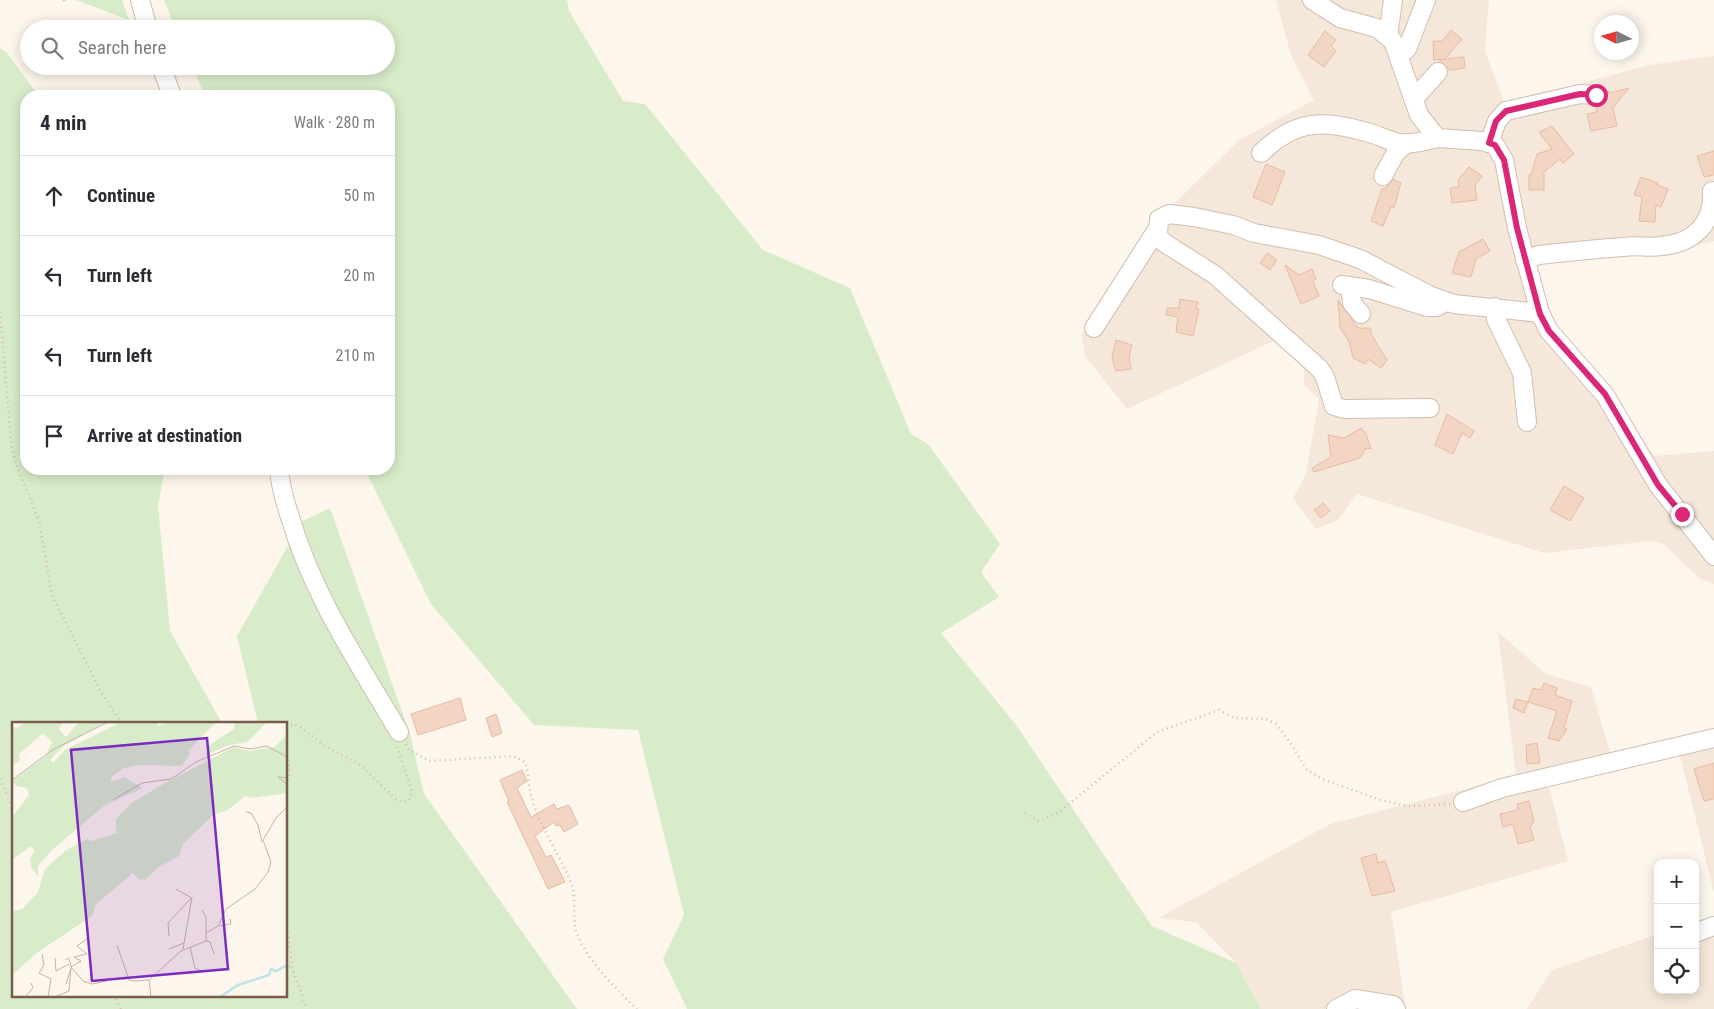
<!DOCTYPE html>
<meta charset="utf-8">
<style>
:root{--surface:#fff;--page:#f7f7f7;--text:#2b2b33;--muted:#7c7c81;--line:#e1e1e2}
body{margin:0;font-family:"Roboto Condensed",sans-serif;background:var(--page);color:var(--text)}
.controls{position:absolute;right:15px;bottom:15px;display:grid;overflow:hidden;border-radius:10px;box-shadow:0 2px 12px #0003}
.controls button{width:45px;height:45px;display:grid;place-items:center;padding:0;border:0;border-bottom:1px solid var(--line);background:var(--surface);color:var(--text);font:25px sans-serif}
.compass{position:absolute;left:1594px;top:15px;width:45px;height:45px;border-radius:50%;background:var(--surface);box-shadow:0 2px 12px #0003;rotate:275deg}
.stop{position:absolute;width:15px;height:15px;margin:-11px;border:4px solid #db2777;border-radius:50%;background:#fff}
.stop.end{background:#db2777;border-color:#fff;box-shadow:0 1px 5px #0008}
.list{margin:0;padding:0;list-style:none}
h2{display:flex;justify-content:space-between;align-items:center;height:65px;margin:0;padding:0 20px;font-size:21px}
h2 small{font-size:16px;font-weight:400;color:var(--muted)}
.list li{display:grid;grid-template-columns:32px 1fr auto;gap:15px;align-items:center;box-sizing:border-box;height:80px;padding:0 20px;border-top:1px solid var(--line)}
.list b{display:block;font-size:19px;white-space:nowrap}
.list em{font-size:16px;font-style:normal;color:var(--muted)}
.icon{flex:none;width:28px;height:28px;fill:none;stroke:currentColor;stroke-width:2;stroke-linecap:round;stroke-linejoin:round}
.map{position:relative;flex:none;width:1714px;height:1009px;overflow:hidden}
.search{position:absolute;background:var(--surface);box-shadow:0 2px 12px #0003;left:20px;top:20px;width:375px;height:55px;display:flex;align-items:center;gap:12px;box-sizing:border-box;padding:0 18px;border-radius:28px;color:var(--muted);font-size:19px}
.panel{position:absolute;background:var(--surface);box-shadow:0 2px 12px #0003;left:20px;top:90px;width:375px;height:385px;border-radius:20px}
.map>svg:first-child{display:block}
.residential{fill:#f5e8da}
.green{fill:#d8ecc9}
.building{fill:#f3d5c3;stroke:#e6bba3}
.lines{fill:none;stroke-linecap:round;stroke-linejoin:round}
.minor-casing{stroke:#d1beb0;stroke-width:20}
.path{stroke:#d9b8a5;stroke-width:2.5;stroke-dasharray:1 4;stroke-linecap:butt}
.minor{stroke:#fff;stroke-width:18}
.route{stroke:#db2777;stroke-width:6}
.inset-river{fill:none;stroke:#bfe3e8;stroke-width:2.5}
.inset-road{fill:none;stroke:#c5b3a7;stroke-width:1}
.view{fill:#7b2cbf;fill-opacity:0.15;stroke:#7b2cbf;stroke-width:2.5}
.inset-edge{fill:none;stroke:#7a5c4d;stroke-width:2.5}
</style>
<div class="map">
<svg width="1714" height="1009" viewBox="0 0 1714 1009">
<rect width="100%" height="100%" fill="#fdf6ec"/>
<g class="residential">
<path d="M 1276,0 L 1489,0 L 1485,51 L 1505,104 L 1649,65 L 1714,56 L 1714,241 L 1653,254 L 1596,254 L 1540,259 L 1535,265 L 1553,322 L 1607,385 L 1654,456 L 1714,451 L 1714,584 L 1700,579 L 1664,544 L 1651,541 L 1544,553 L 1357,494 L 1338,520 L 1316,529 L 1293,498 L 1306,474 L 1319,399 L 1304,385 L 1304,361 L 1278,339 L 1127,409 L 1085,356 L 1082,335 L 1154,220 L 1174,204 L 1239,140 L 1314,100 L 1291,55 Z"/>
<path d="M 1498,632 L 1546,674 L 1591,687 L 1611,756 L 1714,729 L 1714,893 L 1679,751 L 1549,786 L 1568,861 L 1391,912 L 1406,1009 L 1261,1009 L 1236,963 L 1196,922 L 1158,918 L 1330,824 L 1516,776 Z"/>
<path d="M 1714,916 L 1714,1009 L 1527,1009 L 1552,970 L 1658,934 L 1658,990 L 1695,990 L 1695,922 Z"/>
</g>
<g class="green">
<path d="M 76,0 L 122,0 L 129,20 Z"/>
<path d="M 164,0 L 567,0 L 569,11 L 623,101 L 645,104 L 763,250 L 850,288 L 911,434 L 928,444 L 1000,544 L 981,572 L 999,597 L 941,633 L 1016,725 L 1152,926 L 1236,963 L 1261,1009 L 687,1009 L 663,959 L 684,915 L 638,730 L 534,725 L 431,604 L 365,469 L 389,469 L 389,96 L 205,96 L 192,66 L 386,66 L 386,29 L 176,29 Z"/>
<path d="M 0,48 L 7,53 L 39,96 L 26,96 L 26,469 L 165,469 L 158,505 L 170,631 L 222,723 L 14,723 L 14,995 L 286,995 L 286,723 L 258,723 L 237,636 L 302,521 L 330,508 L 410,734 L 424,794 L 577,1009 L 0,1009 Z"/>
</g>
<g class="building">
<path d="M 1451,30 L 1462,39 L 1445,59 L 1434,60 L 1433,41 L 1442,41 Z"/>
<path d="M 1325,31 L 1336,40 L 1331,46 L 1336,51 L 1324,67 L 1308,55 Z"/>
<path d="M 1464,57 L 1465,68 L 1450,70 L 1439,60 Z"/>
<path d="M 1629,88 L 1613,108 L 1617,126 L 1591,131 L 1587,114 L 1597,112 L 1596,106 L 1605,101 L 1607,91 L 1610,93 Z"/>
<path d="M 1552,126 L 1574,154 L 1563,163 L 1560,159 L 1544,172 L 1544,190 L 1529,190 L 1529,175 L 1531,175 L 1537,154 L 1552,149 L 1539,132 Z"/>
<path d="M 1714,151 L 1714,175 L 1704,177 L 1697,156 Z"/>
<path d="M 1266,164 L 1285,172 L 1272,205 L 1253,197 Z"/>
<path d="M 1469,167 L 1482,176 L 1475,185 L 1477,200 L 1452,203 L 1450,188 L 1459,187 L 1458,180 Z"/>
<path d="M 1641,177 L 1658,183 L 1657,185 L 1668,189 L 1661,207 L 1656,205 L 1655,222 L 1639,221 L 1642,197 L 1634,195 Z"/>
<path d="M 1393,179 L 1401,183 L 1394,208 L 1391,207 L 1383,226 L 1371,221 L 1382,189 L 1385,189 Z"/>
<path d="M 1483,239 L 1490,251 L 1476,259 L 1471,277 L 1452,273 L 1459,252 Z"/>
<path d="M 1267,253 L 1277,260 L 1270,270 L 1260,263 Z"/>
<path d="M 1285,265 L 1299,275 L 1312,269 L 1316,279 L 1313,281 L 1319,296 L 1301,304 Z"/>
<path d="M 1180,299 L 1198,302 L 1196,309 L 1199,309 L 1193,336 L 1176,332 L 1178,317 L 1166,315 L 1167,308 L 1179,308 Z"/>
<path d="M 1338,300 L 1358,328 L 1371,328 L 1371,334 L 1387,360 L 1381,368 L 1368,359 L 1365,364 L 1353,358 L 1349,341 L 1340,328 Z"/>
<path d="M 1116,340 L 1132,345 L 1129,357 L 1131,369 L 1116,371 L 1112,358 Z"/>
<path d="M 1447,414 L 1474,431 L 1470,438 L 1462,433 L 1453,454 L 1435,445 Z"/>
<path d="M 1361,428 L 1366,434 L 1371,449 L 1366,448 L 1360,458 L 1314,472 L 1312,468 L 1331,457 L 1328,435 L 1344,438 Z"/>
<path d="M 1564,486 L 1584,498 L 1570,521 L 1550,510 Z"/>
<path d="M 1323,503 L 1330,511 L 1321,518 L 1314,510 Z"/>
<path d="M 1544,683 L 1557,688 L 1555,695 L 1572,701 L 1564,728 L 1567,729 L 1559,741 L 1548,738 L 1557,711 L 1528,702 L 1533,688 L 1541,690 Z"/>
<path d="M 460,698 L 466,720 L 418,735 L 411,714 Z"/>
<path d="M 1516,699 L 1528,702 L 1524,713 L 1513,708 Z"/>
<path d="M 496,714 L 502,733 L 492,737 L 486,718 Z"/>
<path d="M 1537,743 L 1540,763 L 1527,764 L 1526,745 Z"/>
<path d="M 1714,763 L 1714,799 L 1704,801 L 1694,769 Z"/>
<path d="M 522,770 L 527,781 L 517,788 L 531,817 L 554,804 L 557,809 L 569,805 L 578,824 L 564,832 L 560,825 L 556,826 L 554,822 L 535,836 L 546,857 L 551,855 L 565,882 L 548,889 L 507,802 L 509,801 L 500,780 Z"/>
<path d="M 1529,801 L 1534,822 L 1530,827 L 1534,840 L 1518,844 L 1513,824 L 1503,827 L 1500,814 L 1518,810 L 1517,804 Z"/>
<path d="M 1376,854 L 1378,863 L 1385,861 L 1395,891 L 1372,896 L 1361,858 Z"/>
</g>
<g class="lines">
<g class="minor-casing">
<g id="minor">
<path d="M 140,0 L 148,29"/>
<path d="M 1312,0 L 1340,18 L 1377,28 L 1393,41 L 1419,115 L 1437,138 L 1482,141 L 1495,145 L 1504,160 L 1517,228 L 1540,313 L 1549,331 L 1605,395 L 1658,485 L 1714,556"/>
<path d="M 1388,37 L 1393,0"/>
<path d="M 1399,55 L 1407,49 L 1426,0"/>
<path d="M 161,66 L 172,96"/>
<path d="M 1414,99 L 1438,72"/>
<path d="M 1489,143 L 1497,121 L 1506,111 L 1580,94 L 1596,95"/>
<path d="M 1261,153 C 1297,118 1324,120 1370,133 C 1380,136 1389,141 1399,143 C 1412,145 1425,141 1437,138"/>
<path d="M 1383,176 L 1396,152 L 1407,143"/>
<path d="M 1525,260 L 1539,255 C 1567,252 1595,249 1623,247 C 1636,245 1649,248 1662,246 C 1694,243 1714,223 1712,191"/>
<path d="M 1342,285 L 1369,289 L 1427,307 L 1437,307 L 1446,302"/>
<path d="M 1350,286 L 1352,303 L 1361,314"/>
<path d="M 1495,307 L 1496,319 L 1522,373 L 1527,422"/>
<path d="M 1094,328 L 1158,228"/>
<path d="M 1430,408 L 1344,409 L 1334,406 L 1325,377 L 1320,369 L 1215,275 L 1163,242 L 1158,235 L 1159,219 L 1169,214 L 1194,217 L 1233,225 L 1254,233 L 1319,245 L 1360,259 L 1431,296 L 1454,304 L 1540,313"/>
<path d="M 279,469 C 280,485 285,502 290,517 C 313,596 358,662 399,732"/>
<path d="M 1463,802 L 1502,788 L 1714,738"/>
<path d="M 1695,933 L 1714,926"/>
<path d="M 1336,1009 L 1355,999 L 1393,1005 L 1396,1009"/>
</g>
</g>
<g class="path">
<path d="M 64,0 L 65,4"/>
<path d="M 0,312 L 11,442 L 15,461 L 39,521 L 52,595 L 102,694 L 122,723"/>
<path d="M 286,733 L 287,728 L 293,724 L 299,726 L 325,746 L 359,764 L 396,799 L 404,802 L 409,800 L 412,792 L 397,747"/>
<path d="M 286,740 L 290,776 L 286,784"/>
<path d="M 406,744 L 409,750 L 430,761 L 513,756 L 525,762 C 529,773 528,784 531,795 C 539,827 561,855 572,886 C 576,896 573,915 575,927 C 582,956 616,989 637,1009"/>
<path d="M 0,779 L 14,812"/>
<path d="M 1025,813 L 1039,821 L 1058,813 L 1157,732 L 1219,710 L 1234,718 L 1266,719 L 1276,724 L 1292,745 L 1306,769 L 1322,779 L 1381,800 L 1408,806 L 1450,804"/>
<path d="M 286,917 L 293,971 L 307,1009"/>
<path d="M 286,962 L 292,970"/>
<path d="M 113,995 L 121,1009"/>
</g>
<use href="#minor" class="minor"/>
</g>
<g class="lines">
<path class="route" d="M 1596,95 L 1580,94 L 1506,111 L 1496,121 L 1489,143 L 1495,145 L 1504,160 L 1517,228 L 1540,314 L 1549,331 L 1605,394 L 1658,485 L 1682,514"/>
</g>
<g transform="translate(12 722)">
<rect width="275" height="275" fill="#fdf6ec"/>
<path d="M 14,0 L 51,0 L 47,7 L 54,15 L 67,0 L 94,0 L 53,23 L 38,38 L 41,41 L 53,28 L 109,0 L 143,0 L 147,4 L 159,0 L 204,0 L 176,29 L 178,32 L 170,44 L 129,43 L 112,46 L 99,55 L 99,60 L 112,55 L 131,66 L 93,83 L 40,128 L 26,144 L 26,155 L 19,145 L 18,137 L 23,128 L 19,124 L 0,138 L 0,95 L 17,73 L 15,66 L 4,64 L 0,59 L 34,34 L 40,20 L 31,11 L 7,32 L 8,38 L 0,44 L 0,3 L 3,7 ZM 223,0 L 255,0 L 235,20 L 217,23 L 194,33 L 197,23 L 222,7 ZM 275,12 L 275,71 L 241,76 L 233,74 L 216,88 L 201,93 L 171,122 L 167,134 L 148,144 L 134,157 L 127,158 L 121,151 L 84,182 L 80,194 L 26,230 L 0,253 L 0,189 L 10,187 L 26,170 L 33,147 L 53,129 L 74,117 L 80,119 L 104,111 L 104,97 L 119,81 L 153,61 L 222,25 L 236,29 L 263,25 Z" fill="#d8ecc9"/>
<path class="inset-river" d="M 208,275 L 226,263 L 257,253 L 259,247 L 264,249 L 275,243"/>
<path class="inset-road" d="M 275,56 L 266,55 L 275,62M 0,58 L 42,27 L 96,0M 101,78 L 130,61 L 159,57 L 184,40 L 222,24 L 238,27 L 255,24 L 275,35M 234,90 L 239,91 L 246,103 L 250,120M 164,167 L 178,175M 190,188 L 194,195 L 194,211M 207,204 L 219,202 L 218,197M 157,214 L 156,201 L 180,175 L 171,227M 194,219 L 198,220 L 202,232M 105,223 L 117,258 L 122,259 L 137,258 L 169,229 L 194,219 L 194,211 L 206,204 L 214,187 L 243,167 L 256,150 L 259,140 L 251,118 L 264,96 L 275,85M 178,225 L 183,246 L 190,249M 157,227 L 172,221M 30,232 L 32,243 L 27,251 L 39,257 L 36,275M 43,236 L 44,249 L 57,242M 53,238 L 57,236 L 59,245 L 71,259 L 80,262 L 95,259M 59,245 L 69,239 L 62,235 L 75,232 L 65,224 L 76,216 L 75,207M 137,258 L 139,275M 54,262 L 59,246M 13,275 L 21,266 L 19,261M 43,275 L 57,269 L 59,246"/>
<path class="view" d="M 195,16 L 216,247 L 80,259 L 59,28 Z"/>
<rect width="275" height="275" class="inset-edge"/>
</g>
</svg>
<div class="controls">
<button>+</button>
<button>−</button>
<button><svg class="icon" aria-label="locate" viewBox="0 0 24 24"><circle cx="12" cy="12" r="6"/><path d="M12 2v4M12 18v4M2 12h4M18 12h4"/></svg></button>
</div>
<svg class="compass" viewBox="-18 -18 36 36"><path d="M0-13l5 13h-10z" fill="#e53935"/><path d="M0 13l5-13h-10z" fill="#7c7c81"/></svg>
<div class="stop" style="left:1596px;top:95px"></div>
<div class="stop end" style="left:1682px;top:514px"></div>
<div class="search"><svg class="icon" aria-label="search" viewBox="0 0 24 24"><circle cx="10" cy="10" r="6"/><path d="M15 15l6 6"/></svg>Search here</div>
<section class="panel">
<h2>4 min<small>Walk · 280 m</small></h2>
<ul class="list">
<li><svg class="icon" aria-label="ahead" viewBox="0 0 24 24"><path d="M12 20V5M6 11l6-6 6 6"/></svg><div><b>Continue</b></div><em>50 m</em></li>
<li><svg class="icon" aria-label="left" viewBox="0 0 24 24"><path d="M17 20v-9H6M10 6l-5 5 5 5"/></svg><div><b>Turn left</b></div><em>20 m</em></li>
<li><svg class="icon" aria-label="left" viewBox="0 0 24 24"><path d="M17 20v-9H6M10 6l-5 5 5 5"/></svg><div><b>Turn left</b></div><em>210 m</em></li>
<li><svg class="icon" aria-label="arrive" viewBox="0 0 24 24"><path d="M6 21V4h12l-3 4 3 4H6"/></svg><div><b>Arrive at destination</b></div></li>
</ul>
</section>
</div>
